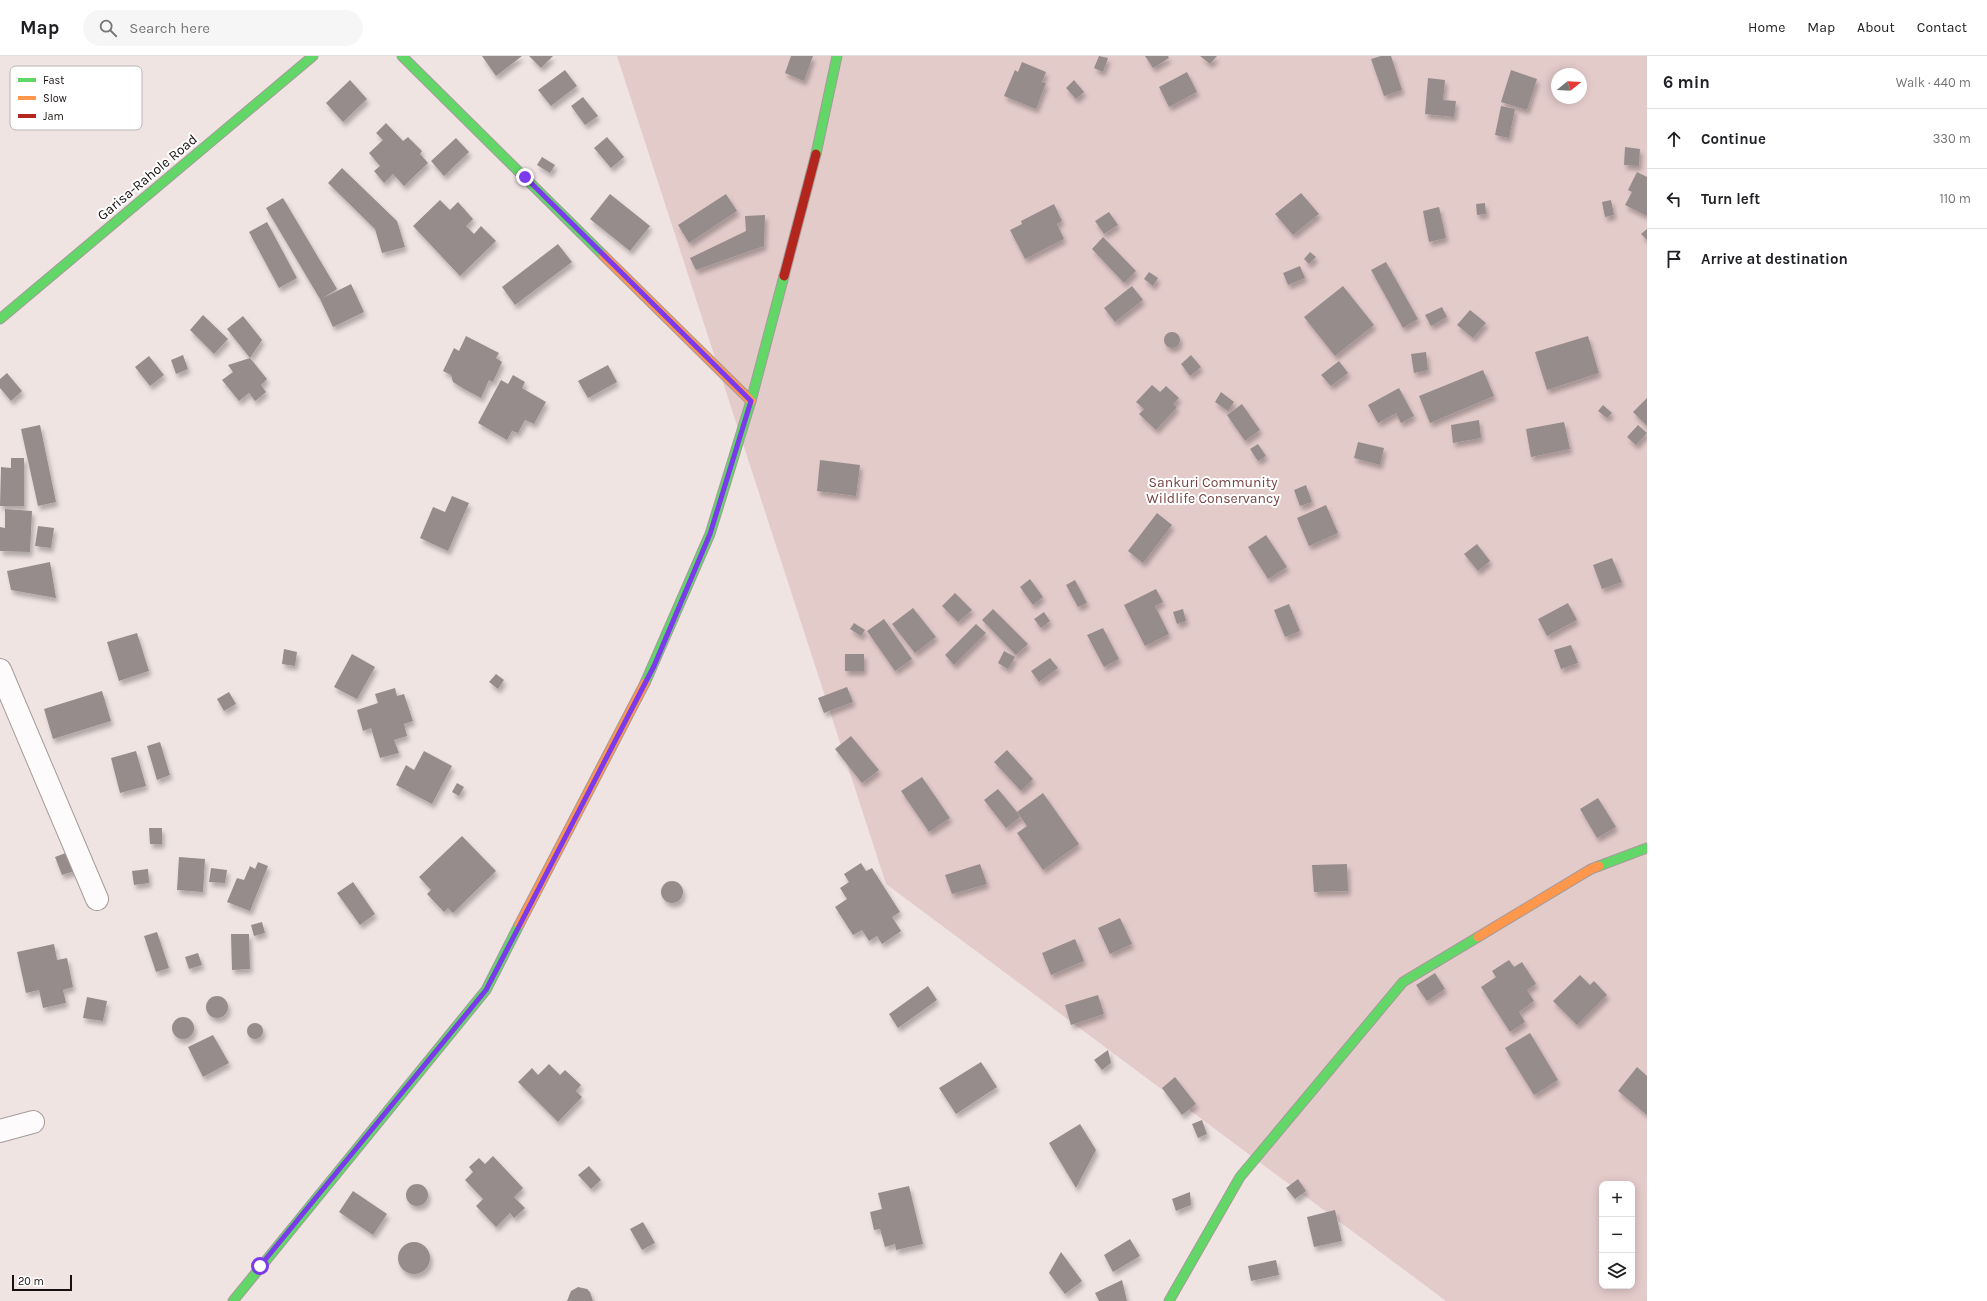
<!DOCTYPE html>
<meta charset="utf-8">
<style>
:root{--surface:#fff;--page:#f6f6f6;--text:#202124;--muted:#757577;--line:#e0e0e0}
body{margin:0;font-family:Karla,sans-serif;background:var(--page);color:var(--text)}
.controls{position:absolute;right:12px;bottom:12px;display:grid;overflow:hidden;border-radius:8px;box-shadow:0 2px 10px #0003}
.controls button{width:36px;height:36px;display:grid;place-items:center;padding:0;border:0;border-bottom:1px solid var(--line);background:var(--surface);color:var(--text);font:20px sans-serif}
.compass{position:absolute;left:1551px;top:12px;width:36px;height:36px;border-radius:50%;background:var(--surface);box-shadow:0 2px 10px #0003;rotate:72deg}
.scale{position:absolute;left:12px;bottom:10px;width:60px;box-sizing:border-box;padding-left:4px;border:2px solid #181010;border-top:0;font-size:11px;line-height:14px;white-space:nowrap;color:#181010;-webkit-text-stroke:3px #fff;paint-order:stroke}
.stop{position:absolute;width:12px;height:12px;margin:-9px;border:3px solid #7c3aed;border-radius:50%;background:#fff}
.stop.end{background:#7c3aed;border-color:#fff;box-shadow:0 1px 4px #0008}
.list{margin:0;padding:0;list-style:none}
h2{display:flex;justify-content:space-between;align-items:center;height:52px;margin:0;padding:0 16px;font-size:17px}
h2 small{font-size:13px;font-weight:400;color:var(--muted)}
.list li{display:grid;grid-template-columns:26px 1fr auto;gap:12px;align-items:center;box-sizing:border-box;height:60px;padding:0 16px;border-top:1px solid var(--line)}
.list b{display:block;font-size:15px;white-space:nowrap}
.list em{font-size:13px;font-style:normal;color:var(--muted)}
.icon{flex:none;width:22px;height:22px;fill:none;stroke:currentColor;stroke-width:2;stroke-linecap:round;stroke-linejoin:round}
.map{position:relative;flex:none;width:1647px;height:1245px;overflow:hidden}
header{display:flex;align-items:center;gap:24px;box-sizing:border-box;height:56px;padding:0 20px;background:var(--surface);border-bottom:1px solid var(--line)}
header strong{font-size:19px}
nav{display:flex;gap:22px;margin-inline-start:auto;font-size:14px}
.search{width:280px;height:36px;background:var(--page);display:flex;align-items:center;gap:10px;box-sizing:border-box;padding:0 14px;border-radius:22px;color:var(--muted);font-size:15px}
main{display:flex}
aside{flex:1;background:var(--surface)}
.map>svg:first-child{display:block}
.green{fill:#e3cbca;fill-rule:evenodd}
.building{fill:#978c8c;filter:url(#shadow)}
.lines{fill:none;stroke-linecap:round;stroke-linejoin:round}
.street-casing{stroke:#a49b9a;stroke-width:24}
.fast-casing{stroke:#a49b9a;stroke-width:11}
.slow-casing{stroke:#a49b9a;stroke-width:11}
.jam-casing{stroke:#a49b9a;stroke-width:11}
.street{stroke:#fdfbfb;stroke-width:22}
.fast{stroke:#63d668;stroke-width:9}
.slow{stroke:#ff974d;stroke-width:9}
.jam{stroke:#b3261e;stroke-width:9}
.route{stroke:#7c3aed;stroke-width:5}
.labels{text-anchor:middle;stroke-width:4;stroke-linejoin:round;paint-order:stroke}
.street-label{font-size:14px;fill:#181010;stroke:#fff}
.park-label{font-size:14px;fill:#774343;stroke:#fff}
.key{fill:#fff;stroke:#bab7b7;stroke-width:1}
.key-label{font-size:11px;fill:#181010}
</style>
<header>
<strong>Map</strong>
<div class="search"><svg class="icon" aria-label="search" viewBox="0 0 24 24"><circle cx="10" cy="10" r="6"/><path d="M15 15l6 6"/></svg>Search here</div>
<nav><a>Home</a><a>Map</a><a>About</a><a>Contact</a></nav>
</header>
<main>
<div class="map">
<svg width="1647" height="1245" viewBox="0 0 1647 1245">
<defs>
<filter id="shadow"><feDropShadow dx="2.5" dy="4.5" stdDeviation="2" flood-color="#0004"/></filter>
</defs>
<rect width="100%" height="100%" fill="#f0e4e3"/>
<path class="green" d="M 617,0 L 1647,0 L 1647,1245 L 1446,1245 L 886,828 ZM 1557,18 L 1581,18 L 1581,42 L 1557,42 ZM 1602,1128 L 1632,1128 L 1632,1230 L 1602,1230 Z"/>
<g class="building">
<path d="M 482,0 L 522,0 L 496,20 Z"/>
<path d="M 529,0 L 553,0 L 541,12 Z"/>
<path d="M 791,0 L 813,0 L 804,25 L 785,17 Z"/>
<path d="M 1099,0 L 1108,2 L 1103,16 L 1094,12 Z"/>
<path d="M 1145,0 L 1168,0 L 1169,2 L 1153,12 Z"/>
<path d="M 1200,0 L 1217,0 L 1210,8 Z"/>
<path d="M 1381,0 L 1391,0 L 1402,34 L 1384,40 L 1371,3 Z"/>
<path d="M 1022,6 L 1046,16 L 1042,26 L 1046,27 L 1036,53 L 1004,40 L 1015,14 L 1018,16 Z"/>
<path d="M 565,14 L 577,30 L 551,50 L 538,34 Z"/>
<path d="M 1511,14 L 1537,23 L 1527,54 L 1501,46 Z"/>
<path d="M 1187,16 L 1197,36 L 1169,51 L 1159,31 Z"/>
<path d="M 1428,22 L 1445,24 L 1443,44 L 1456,45 L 1454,61 L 1425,58 Z"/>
<path d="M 350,24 L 367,43 L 343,66 L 326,47 Z"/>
<path d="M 1074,24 L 1084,36 L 1076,43 L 1066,32 Z"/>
<path d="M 583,41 L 598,60 L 585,69 L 571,50 Z"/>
<path d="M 1501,50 L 1515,53 L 1509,82 L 1495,79 Z"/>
<path d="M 386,67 L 403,85 L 408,81 L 422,95 L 420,98 L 428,107 L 404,130 L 393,118 L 384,127 L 374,115 L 380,110 L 369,97 L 383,84 L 376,77 Z"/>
<path d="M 607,81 L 624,101 L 611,112 L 594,92 Z"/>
<path d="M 456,82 L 469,96 L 444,120 L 431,105 Z"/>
<path d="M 1625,91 L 1640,93 L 1639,110 L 1624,109 Z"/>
<path d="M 542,101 L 555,109 L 550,117 L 537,109 Z"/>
<path d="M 342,112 L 397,165 L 405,191 L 382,197 L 375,173 L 328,127 Z"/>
<path d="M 1637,116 L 1647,121 L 1647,160 L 1625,149 L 1632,136 L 1628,134 Z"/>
<path d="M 1301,137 L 1319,158 L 1293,179 L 1275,158 Z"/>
<path d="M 610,138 L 650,170 L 630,195 L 590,163 Z"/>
<path d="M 726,138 L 737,155 L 689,187 L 678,169 Z"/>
<path d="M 283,142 L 337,233 L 323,242 L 351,228 L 364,256 L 333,271 L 320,243 L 266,152 Z"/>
<path d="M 440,144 L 450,154 L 458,146 L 473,163 L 466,170 L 474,178 L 481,170 L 496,185 L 460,220 L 413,170 Z"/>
<path d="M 1611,144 L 1614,159 L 1605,161 L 1602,146 Z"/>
<path d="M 1485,147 L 1486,158 L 1477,159 L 1476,148 Z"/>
<path d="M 1054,148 L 1062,165 L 1057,168 L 1064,183 L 1025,203 L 1010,174 L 1022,168 L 1021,165 Z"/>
<path d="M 1439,151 L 1446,182 L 1429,186 L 1423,155 Z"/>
<path d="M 1109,156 L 1118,169 L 1104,178 L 1095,165 Z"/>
<path d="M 765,159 L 764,190 L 696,214 L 690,202 L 746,175 L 745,160 Z"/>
<path d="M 267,166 L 297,222 L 279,232 L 249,176 Z"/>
<path d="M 1647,173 L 1647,184 L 1641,178 Z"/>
<path d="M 1103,181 L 1136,215 L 1124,227 L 1092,193 Z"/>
<path d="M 558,188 L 572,206 L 515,249 L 502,231 Z"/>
<path d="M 1310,196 L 1316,201 L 1309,208 L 1304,203 Z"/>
<path d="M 1386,206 L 1418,263 L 1403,272 L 1371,214 Z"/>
<path d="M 1300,210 L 1305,222 L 1288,229 L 1283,217 Z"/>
<path d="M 1149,216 L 1158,222 L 1153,230 L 1144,223 Z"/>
<path d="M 1132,230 L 1143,244 L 1115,266 L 1104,252 Z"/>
<path d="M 1343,230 L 1374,269 L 1335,300 L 1304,261 Z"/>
<path d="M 1442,251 L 1447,261 L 1431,270 L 1425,259 Z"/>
<path d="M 1470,254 L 1486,267 L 1473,282 L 1457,269 Z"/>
<path d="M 203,259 L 228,283 L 214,298 L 190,274 Z"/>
<path d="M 243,260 L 262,284 L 250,302 L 267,323 L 261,329 L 266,336 L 255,345 L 249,337 L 239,345 L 222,324 L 233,316 L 228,309 L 250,302 L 227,273 Z"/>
<circle cx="1172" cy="284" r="8"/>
<path d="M 466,280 L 499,297 L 496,302 L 502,306 L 493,326 L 489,324 L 481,342 L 464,333 L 453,326 L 451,319 L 443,315 L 454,292 L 459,295 Z"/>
<path d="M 1588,280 L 1599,317 L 1547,334 L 1535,296 Z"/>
<path d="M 1426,296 L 1428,314 L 1414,317 L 1411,298 Z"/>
<path d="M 183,299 L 188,313 L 176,318 L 171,304 Z"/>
<path d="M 1191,299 L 1201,311 L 1190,320 L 1181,308 Z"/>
<path d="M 149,300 L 164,319 L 150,330 L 135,311 Z"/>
<path d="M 1339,305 L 1348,317 L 1331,330 L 1321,319 Z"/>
<path d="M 608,309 L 617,326 L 588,342 L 578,325 Z"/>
<path d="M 1483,314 L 1494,340 L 1430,367 L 1419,340 Z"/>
<path d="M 7,317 L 22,335 L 11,345 L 0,332 L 0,323 Z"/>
<path d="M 513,319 L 525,326 L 522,332 L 546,346 L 534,368 L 525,364 L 518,377 L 512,375 L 507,384 L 478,367 L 501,324 L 508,328 Z"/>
<path d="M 1152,329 L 1160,336 L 1166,330 L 1179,342 L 1173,348 L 1177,351 L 1156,374 L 1139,358 L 1144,353 L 1136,346 Z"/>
<path d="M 1399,332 L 1414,360 L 1401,367 L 1396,357 L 1378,367 L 1368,349 Z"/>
<path d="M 1221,336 L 1234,346 L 1228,355 L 1215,346 Z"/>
<path d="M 1647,342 L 1647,370 L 1633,356 Z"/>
<path d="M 1242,348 L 1260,374 L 1245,385 L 1227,359 Z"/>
<path d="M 1603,349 L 1612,357 L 1607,362 L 1598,355 Z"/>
<path d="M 1479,364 L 1481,382 L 1453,387 L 1451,369 Z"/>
<path d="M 1564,366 L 1570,393 L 1531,401 L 1526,373 Z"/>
<path d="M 40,369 L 56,446 L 38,450 L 21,373 Z"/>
<path d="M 1638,369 L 1647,377 L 1636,389 L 1627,381 Z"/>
<path d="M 1358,386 L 1384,392 L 1380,409 L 1354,402 Z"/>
<path d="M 1258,388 L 1266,400 L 1258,405 L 1250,393 Z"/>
<path d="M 11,402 L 24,402 L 24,450 L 0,450 L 1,411 L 11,412 Z"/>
<path d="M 820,404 L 860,409 L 856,440 L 817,435 Z"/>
<path d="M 1306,429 L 1312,446 L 1300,450 L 1294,434 Z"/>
<path d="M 452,440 L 469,447 L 448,495 L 420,482 L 433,451 L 445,456 Z"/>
<path d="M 1326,449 L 1338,477 L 1309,490 L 1297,462 Z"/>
<path d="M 5,453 L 32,455 L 30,496 L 0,495 L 0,471 L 5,472 Z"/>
<path d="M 1157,457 L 1172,469 L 1143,507 L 1128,495 Z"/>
<path d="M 38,470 L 54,472 L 51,492 L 35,490 Z"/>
<path d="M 1266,479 L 1287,511 L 1268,523 L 1248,491 Z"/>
<path d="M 1477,488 L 1490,505 L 1478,515 L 1464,498 Z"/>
<path d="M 1612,502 L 1622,526 L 1602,533 L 1593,509 Z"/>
<path d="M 50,506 L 56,542 L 11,534 L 7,515 Z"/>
<path d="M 1030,523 L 1043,541 L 1033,549 L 1020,531 Z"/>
<path d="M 1075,524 L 1087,547 L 1078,551 L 1066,529 Z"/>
<path d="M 1156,533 L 1163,546 L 1155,550 L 1169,578 L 1145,590 L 1124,549 Z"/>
<path d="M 955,537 L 972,554 L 958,566 L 942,550 Z"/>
<path d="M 1568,547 L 1577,564 L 1547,580 L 1538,563 Z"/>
<path d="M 1289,548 L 1300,575 L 1285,581 L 1274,554 Z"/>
<path d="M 913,552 L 936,581 L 915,597 L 892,568 Z"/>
<path d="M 993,553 L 1028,588 L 1016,599 L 982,564 Z"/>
<path d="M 1183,553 L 1186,565 L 1177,568 L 1173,556 Z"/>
<path d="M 1044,556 L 1050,565 L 1041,572 L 1034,563 Z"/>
<path d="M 884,563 L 912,603 L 895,615 L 867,575 Z"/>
<path d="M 854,567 L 865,574 L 861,580 L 850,573 Z"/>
<path d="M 976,568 L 986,577 L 954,609 L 945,599 Z"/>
<path d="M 1103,572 L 1119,603 L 1104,611 L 1087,579 Z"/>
<path d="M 137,577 L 149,615 L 119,625 L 107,586 Z"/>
<path d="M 1571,589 L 1578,607 L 1561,613 L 1554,594 Z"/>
<path d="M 284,593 L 297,596 L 295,610 L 282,608 Z"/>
<path d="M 1004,595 L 1015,601 L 1008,613 L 998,607 Z"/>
<path d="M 352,598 L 375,611 L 357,643 L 334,631 Z"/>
<rect x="845" y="598" width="19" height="17"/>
<path d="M 1050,602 L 1058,612 L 1039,626 L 1031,615 Z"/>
<path d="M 496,618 L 504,624 L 498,633 L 489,626 Z"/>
<path d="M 847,631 L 853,646 L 824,657 L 818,642 Z"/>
<path d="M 395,632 L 397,640 L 404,638 L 413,665 L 404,668 L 407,680 L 394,684 L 399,697 L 380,702 L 371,672 L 363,675 L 357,654 L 378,647 L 375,638 Z"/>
<path d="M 102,635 L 111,665 L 53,683 L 44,653 Z"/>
<path d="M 229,636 L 236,648 L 224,655 L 217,643 Z"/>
<path d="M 851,680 L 879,714 L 862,727 L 835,693 Z"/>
<path d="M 160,686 L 170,719 L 157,724 L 147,690 Z"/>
<path d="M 1007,694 L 1033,723 L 1021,735 L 994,706 Z"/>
<path d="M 136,695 L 146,730 L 120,737 L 111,702 Z"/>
<path d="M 424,695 L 452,710 L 432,748 L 396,729 L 406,709 L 414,714 Z"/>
<path d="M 922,721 L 950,762 L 929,776 L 901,735 Z"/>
<path d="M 457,727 L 464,731 L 459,740 L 452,736 Z"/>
<path d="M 998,733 L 1017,756 L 1020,761 L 1006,772 L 984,744 Z"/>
<path d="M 1043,737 L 1079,788 L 1043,814 L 1017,777 L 1027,770 L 1017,756 Z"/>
<path d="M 1598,742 L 1616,771 L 1597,782 L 1580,753 Z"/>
<path d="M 149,772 L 162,772 L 162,788 L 150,788 Z"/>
<path d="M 462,780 L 496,815 L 453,857 L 448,852 L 444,856 L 427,838 L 431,834 L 419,821 Z"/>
<path d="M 71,795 L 78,814 L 62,819 L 55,801 Z"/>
<path d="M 179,801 L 205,803 L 203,836 L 177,834 Z"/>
<path d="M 258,806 L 268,810 L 250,855 L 227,846 L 237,822 L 244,824 L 250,810 L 255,813 Z"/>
<path d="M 861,807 L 866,815 L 872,812 L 900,856 L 892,861 L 901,875 L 882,888 L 877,880 L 869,885 L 862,874 L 853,879 L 835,851 L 847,843 L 840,832 L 849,826 L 844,818 Z"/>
<path d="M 980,808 L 987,828 L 952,838 L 945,819 Z"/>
<path d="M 1347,808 L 1348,835 L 1314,836 L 1312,809 Z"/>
<path d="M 211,812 L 227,814 L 225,827 L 209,826 Z"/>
<path d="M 148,813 L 149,827 L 134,829 L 132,815 Z"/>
<circle cx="672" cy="836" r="11"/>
<path d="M 353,826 L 375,858 L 360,869 L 337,837 Z"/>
<path d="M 1120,862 L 1132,888 L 1110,898 L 1098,872 Z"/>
<path d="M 262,866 L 265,877 L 254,880 L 251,869 Z"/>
<path d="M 157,876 L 169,912 L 156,916 L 144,880 Z"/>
<path d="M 231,878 L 249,878 L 250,913 L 232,914 Z"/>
<path d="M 1075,883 L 1084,905 L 1051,919 L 1042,897 Z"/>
<path d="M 54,888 L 57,904 L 67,902 L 73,931 L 63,934 L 66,947 L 43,952 L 39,934 L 26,937 L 17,896 Z"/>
<path d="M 198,897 L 202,909 L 189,913 L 185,901 Z"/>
<path d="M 1509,904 L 1514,911 L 1522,906 L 1536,928 L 1527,934 L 1534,945 L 1519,956 L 1525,966 L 1510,976 L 1481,931 L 1496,921 L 1492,915 Z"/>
<path d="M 1435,917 L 1445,933 L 1427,945 L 1416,929 Z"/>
<path d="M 1580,919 L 1590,929 L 1594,925 L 1607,939 L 1577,969 L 1553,945 Z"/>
<path d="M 928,930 L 937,944 L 898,972 L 889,958 Z"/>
<path d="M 1098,939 L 1104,958 L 1071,969 L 1065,949 Z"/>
<circle cx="217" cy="951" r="11"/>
<path d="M 87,941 L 107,945 L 103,965 L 83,962 Z"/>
<circle cx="183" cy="972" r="11"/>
<circle cx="255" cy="975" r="8"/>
<path d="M 1530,977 L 1558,1024 L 1534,1039 L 1505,992 Z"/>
<path d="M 213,979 L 229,1007 L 203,1021 L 188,991 Z"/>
<path d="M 1108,994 L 1111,1007 L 1102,1014 L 1094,1004 Z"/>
<path d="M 981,1006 L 997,1031 L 956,1058 L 939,1032 Z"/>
<path d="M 549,1008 L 560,1019 L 565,1014 L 581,1029 L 576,1035 L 582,1041 L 558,1066 L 518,1026 L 532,1012 L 538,1019 Z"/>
<path d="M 1637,1011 L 1647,1020 L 1647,1059 L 1618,1035 Z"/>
<path d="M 1175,1021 L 1196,1048 L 1182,1059 L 1162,1032 Z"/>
<path d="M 1202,1064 L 1207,1078 L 1198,1082 L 1192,1068 Z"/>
<path d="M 1080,1068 L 1096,1094 L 1076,1132 L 1049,1087 Z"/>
<path d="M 493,1100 L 523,1132 L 514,1141 L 525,1152 L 514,1162 L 510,1157 L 496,1171 L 476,1150 L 483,1143 L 465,1124 L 473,1116 L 469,1111 L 479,1102 L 485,1108 Z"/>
<path d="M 589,1110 L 601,1124 L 591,1133 L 578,1119 Z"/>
<path d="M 1298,1123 L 1306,1135 L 1295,1143 L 1286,1132 Z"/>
<circle cx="417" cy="1139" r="11"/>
<path d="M 909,1130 L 923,1188 L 896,1194 L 895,1188 L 885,1191 L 880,1173 L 874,1174 L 870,1156 L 882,1153 L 878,1137 Z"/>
<path d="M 353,1135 L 387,1158 L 373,1179 L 339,1156 Z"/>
<path d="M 1190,1136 L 1191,1149 L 1176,1155 L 1172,1143 Z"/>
<path d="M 1335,1154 L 1342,1185 L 1314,1191 L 1307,1161 Z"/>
<path d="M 643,1166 L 655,1187 L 642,1194 L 630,1173 Z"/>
<path d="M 1130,1183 L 1140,1200 L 1113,1216 L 1104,1199 Z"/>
<circle cx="414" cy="1202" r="16"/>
<path d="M 1061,1196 L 1082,1225 L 1065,1238 L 1049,1217 Z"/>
<path d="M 1276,1204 L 1279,1219 L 1251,1225 L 1248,1210 Z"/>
<path d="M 1122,1224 L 1127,1245 L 1099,1245 L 1095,1237 Z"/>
<path d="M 578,1231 L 587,1233 L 590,1236 L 593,1245 L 567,1245 L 571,1235 Z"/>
</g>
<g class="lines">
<g class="street-casing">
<g id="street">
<path d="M 0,614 L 97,843"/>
<path d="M 0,1075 L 33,1066"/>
</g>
</g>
<g class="fast-casing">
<g id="fast">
<path d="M 402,0 L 603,199"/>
<path d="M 816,98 L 837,0"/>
<path d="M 0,263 L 313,0"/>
<path d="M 645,627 L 710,478 L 751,345 L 784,220"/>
<path d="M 1599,810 L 1647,792"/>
<path d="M 233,1245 L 486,934 L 519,869"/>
<path d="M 1169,1245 L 1240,1121 L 1403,926 L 1478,881"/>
</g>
</g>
<g class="slow-casing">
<g id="slow">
<path d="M 603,199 L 751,345"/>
<path d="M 519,869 L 645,627"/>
<path d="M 1478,881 L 1591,813 L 1599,810"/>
</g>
</g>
<g class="jam-casing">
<path id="jam" d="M 784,220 L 816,98"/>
</g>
<use href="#street" class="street"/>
<use href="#fast" class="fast"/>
<use href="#slow" class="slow"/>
<use href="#jam" class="jam"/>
</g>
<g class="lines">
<path class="route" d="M 260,1210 L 486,934 L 654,610 L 710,478 L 751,345 L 525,121"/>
</g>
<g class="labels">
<g class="street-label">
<text transform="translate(147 121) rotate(-40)" y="5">Garisa-Rahole Road</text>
</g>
<g class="park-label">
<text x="1213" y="431">Sankuri Community<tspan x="1213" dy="16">Wildlife Conservancy</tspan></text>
</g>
</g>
<rect x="10" y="10" width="132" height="64" rx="6" class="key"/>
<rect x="18" y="22" width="18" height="4" fill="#63d668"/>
<rect x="18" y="40" width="18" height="4" fill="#ff974d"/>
<rect x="18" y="58" width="18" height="4" fill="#b3261e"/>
<g class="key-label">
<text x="43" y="28">Fast</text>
<text x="43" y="46">Slow</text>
<text x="43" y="64">Jam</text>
</g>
</svg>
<div class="controls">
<button>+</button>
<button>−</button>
<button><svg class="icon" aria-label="layers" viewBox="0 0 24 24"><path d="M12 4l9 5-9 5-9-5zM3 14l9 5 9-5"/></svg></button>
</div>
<svg class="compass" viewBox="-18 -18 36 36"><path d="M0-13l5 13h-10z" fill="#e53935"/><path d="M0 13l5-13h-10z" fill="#757577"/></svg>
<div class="scale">20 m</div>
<div class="stop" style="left:260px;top:1210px"></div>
<div class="stop end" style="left:525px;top:121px"></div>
</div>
<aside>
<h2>6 min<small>Walk · 440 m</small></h2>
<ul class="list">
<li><svg class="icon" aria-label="ahead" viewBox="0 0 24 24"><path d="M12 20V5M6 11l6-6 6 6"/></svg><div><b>Continue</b></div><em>330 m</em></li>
<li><svg class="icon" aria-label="left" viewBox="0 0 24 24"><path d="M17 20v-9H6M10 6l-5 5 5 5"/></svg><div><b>Turn left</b></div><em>110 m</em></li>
<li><svg class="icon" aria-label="arrive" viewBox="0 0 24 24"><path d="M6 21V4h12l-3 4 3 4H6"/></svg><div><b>Arrive at destination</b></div></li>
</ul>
</aside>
</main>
